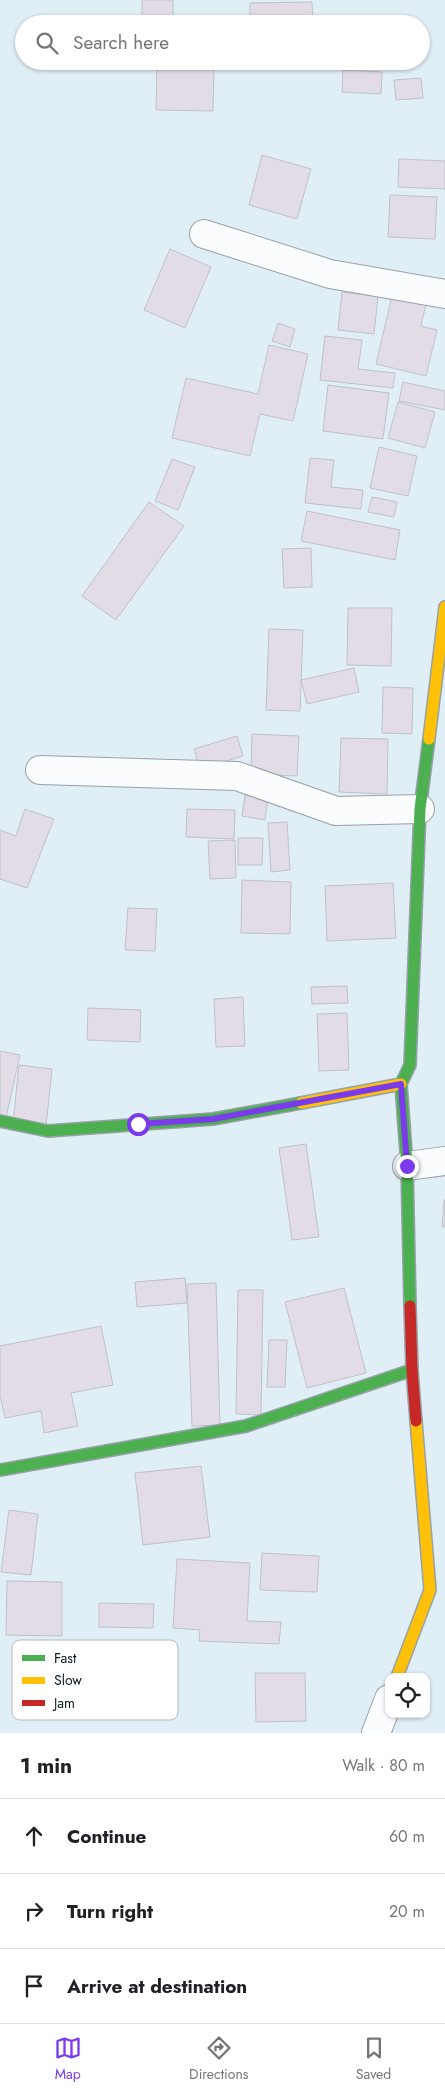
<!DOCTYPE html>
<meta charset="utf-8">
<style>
:root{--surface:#fff;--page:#f2f2f2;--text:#202124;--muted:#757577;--line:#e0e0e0;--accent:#7c3aed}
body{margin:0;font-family:Jost,sans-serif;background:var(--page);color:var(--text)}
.controls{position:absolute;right:15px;bottom:15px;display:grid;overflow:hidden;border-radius:10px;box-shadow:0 1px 4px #0004}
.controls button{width:45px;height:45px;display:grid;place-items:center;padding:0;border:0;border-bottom:1px solid var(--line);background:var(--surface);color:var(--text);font:25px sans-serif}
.stop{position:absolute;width:15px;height:15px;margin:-11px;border:4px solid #7c3aed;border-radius:50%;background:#fff}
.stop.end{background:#7c3aed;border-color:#fff;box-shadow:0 1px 5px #0008}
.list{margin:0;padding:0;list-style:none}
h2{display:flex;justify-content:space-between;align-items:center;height:65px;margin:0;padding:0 20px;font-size:21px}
h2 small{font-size:16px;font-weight:400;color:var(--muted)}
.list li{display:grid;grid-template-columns:32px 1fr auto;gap:15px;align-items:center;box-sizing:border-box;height:75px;padding:0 20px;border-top:1px solid var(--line)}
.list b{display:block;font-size:19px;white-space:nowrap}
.list em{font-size:16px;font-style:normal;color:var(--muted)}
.icon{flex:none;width:28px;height:28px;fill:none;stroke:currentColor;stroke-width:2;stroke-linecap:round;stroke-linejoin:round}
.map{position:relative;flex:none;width:445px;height:1733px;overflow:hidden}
.search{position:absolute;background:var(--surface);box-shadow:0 1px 4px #0004;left:15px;right:15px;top:15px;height:55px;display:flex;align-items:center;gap:12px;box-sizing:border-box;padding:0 18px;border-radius:28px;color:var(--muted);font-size:19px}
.sheet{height:290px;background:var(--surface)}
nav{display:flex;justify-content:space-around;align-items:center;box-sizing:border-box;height:70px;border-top:1px solid var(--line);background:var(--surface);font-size:14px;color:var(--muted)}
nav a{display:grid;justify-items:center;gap:2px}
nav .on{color:var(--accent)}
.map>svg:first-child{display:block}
.building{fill:#e2dce6;stroke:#c1c1c8}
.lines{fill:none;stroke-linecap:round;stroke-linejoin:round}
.street-casing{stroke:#96a2a8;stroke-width:30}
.fast-casing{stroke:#96a2a8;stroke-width:14}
.slow-casing{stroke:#96a2a8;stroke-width:14}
.jam-casing{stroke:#96a2a8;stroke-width:14}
.street{stroke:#fafcfe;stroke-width:28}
.fast{stroke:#4caf50;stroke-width:11}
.slow{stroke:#ffc107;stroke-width:11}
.jam{stroke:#c62828;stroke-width:11}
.route{stroke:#7c3aed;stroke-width:6}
.key{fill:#fff;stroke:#b7babc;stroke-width:1}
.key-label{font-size:14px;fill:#0e1a1f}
</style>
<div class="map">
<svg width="445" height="1733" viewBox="0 0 445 1733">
<rect width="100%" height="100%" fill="#e0eef6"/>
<g class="building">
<rect x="142" y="0" width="31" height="24"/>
<path d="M 312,2 L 313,24 L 250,24 L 250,3 Z"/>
<path d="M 157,63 L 214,65 L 213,111 L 156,110 Z"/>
<path d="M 343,70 L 382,72 L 381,94 L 342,92 Z"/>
<path d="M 421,78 L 423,98 L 396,100 L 394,80 Z"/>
<path d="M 262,155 L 311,169 L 297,219 L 249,205 Z"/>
<path d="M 399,159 L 445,161 L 445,189 L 398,187 Z"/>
<path d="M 390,195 L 437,197 L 435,239 L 388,237 Z"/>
<path d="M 170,249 L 211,267 L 185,328 L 144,310 Z"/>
<path d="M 394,287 L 428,295 L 421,326 L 437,330 L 426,376 L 376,364 Z"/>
<path d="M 342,292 L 378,296 L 374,334 L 338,330 Z"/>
<path d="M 278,323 L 295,329 L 290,347 L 272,341 Z"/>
<path d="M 325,336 L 362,340 L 358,369 L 395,373 L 393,388 L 320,380 Z"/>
<path d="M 269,345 L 308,354 L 293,421 L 260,414 L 250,456 L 172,438 L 186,378 L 258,394 Z"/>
<path d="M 403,382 L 445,391 L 445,410 L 399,401 Z"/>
<path d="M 328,385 L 389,393 L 383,439 L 323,431 Z"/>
<path d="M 398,402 L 435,412 L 425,448 L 388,438 Z"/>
<path d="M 379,447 L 417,456 L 408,496 L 370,488 Z"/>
<path d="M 310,458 L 334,460 L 331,487 L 363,490 L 361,509 L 305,503 Z"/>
<path d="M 172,459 L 195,467 L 178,510 L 155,501 Z"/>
<path d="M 372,497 L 397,502 L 394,517 L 368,512 Z"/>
<path d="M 149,502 L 184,526 L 116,620 L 82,596 Z"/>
<path d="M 307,511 L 400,530 L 395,560 L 301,541 Z"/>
<path d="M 311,548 L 312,587 L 284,588 L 282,549 Z"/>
<path d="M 348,608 L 392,608 L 391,666 L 347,665 Z"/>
<path d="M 269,629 L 303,630 L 300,711 L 266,710 Z"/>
<path d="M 354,668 L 359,692 L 307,704 L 301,680 Z"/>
<path d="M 383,687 L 413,688 L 412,734 L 382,733 Z"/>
<path d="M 252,734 L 299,736 L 297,776 L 251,774 Z"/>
<path d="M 237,736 L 243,756 L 200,769 L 194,749 Z"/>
<path d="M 341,738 L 388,739 L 387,794 L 339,792 Z"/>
<path d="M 245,795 L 268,798 L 265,820 L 242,816 Z"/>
<path d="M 25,809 L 54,819 L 27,888 L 0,879 L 0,830 L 16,836 Z"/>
<path d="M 187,809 L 235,810 L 234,839 L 186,837 Z"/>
<path d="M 287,822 L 290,870 L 271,872 L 268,823 Z"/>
<path d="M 238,838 L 263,838 L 262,865 L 238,865 Z"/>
<path d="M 235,840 L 236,878 L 210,879 L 208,841 Z"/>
<path d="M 242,880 L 291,882 L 290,934 L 241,933 Z"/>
<path d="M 393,883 L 396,938 L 327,941 L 325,886 Z"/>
<path d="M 128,908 L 157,909 L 155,951 L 125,950 Z"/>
<path d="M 347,986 L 348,1003 L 312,1004 L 311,987 Z"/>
<path d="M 243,997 L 245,1046 L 216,1047 L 214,999 Z"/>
<path d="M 88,1008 L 141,1010 L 140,1042 L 87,1040 Z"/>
<path d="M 347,1013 L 349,1070 L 319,1071 L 317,1014 Z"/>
<path d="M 0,1051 L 20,1055 L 6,1118 L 0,1116 Z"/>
<path d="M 19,1065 L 52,1069 L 46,1126 L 13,1122 Z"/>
<path d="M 306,1144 L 319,1237 L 292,1240 L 279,1148 Z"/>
<path d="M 444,1200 L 445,1200 L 445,1227 L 442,1227 Z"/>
<path d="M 185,1278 L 187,1303 L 137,1307 L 135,1282 Z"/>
<path d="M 216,1283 L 220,1425 L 192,1426 L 187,1284 Z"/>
<path d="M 344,1288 L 366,1373 L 307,1388 L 285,1302 Z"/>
<path d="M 238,1290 L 263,1290 L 261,1415 L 236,1414 Z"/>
<path d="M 101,1326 L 113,1385 L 71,1393 L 78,1426 L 44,1433 L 41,1411 L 5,1418 L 0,1395 L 0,1346 Z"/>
<path d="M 269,1340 L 287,1340 L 285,1387 L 267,1387 Z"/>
<path d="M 201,1466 L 210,1537 L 143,1545 L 135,1473 Z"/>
<path d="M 9,1510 L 38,1514 L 31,1575 L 1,1572 Z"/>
<path d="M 262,1553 L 319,1556 L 317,1592 L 260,1590 Z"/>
<path d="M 177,1559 L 250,1563 L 247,1621 L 281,1622 L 279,1644 L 199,1641 L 200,1630 L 173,1628 Z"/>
<path d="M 7,1581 L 62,1582 L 62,1636 L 6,1635 Z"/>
<path d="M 99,1603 L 154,1604 L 153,1628 L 99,1627 Z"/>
<path d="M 255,1673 L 305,1673 L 306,1721 L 256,1722 Z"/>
</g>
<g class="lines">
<g class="street-casing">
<g id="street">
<path d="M 204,234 L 330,274 L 445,294"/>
<path d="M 40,770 L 237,776 L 336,811 L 420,809"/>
<path d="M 407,1166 L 445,1161"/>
<path d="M 376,1733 L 389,1699"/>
</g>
</g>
<g class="fast-casing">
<g id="fast">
<path d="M 0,1121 L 48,1131 L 213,1119 L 301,1103"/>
<path d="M 410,1306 L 407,1166 L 401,1084 L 410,1065 L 420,809 L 429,739"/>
<path d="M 0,1470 L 246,1426 L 412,1370"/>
</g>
</g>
<g class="slow-casing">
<g id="slow">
<path d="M 429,739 L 445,607"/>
<path d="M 301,1103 L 401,1084"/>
<path d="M 397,1677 L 430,1590 L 416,1421"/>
</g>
</g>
<g class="jam-casing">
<path id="jam" d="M 410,1306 L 412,1370 L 416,1421"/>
</g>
<use href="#street" class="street"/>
<use href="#fast" class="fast"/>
<use href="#slow" class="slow"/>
<use href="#jam" class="jam"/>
</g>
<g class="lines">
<path class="route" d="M 138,1124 L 213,1119 L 401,1084 L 407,1166"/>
</g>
<rect x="12" y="1640" width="166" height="80" rx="8" class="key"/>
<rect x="22" y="1655" width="23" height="6" fill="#4caf50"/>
<rect x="22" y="1677" width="23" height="7" fill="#ffc107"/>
<rect x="22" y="1700" width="23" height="6" fill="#c62828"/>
<g class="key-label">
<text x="54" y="1663">Fast</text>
<text x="54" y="1685">Slow</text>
<text x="54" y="1708">Jam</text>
</g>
</svg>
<div class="controls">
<button><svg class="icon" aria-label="locate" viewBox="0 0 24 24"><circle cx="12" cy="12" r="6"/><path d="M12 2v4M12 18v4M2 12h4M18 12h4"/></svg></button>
</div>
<div class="stop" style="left:138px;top:1124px"></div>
<div class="stop end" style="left:407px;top:1166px"></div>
<div class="search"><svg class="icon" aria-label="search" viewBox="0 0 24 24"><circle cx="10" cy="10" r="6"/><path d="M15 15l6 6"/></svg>Search here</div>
</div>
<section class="sheet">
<h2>1 min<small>Walk · 80 m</small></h2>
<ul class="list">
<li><svg class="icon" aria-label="ahead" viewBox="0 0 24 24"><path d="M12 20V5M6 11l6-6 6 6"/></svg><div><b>Continue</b></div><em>60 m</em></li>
<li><svg class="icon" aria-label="right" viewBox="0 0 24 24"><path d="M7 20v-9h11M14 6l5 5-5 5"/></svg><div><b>Turn right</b></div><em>20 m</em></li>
<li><svg class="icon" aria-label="arrive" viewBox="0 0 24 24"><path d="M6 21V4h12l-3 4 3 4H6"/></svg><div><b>Arrive at destination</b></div></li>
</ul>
</section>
<nav>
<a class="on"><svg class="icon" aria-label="map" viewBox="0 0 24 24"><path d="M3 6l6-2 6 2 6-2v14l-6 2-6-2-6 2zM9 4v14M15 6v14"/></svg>Map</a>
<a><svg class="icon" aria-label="directions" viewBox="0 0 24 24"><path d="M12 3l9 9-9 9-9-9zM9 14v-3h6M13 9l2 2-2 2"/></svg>Directions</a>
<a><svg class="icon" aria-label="saved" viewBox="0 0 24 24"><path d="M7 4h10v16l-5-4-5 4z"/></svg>Saved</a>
</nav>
